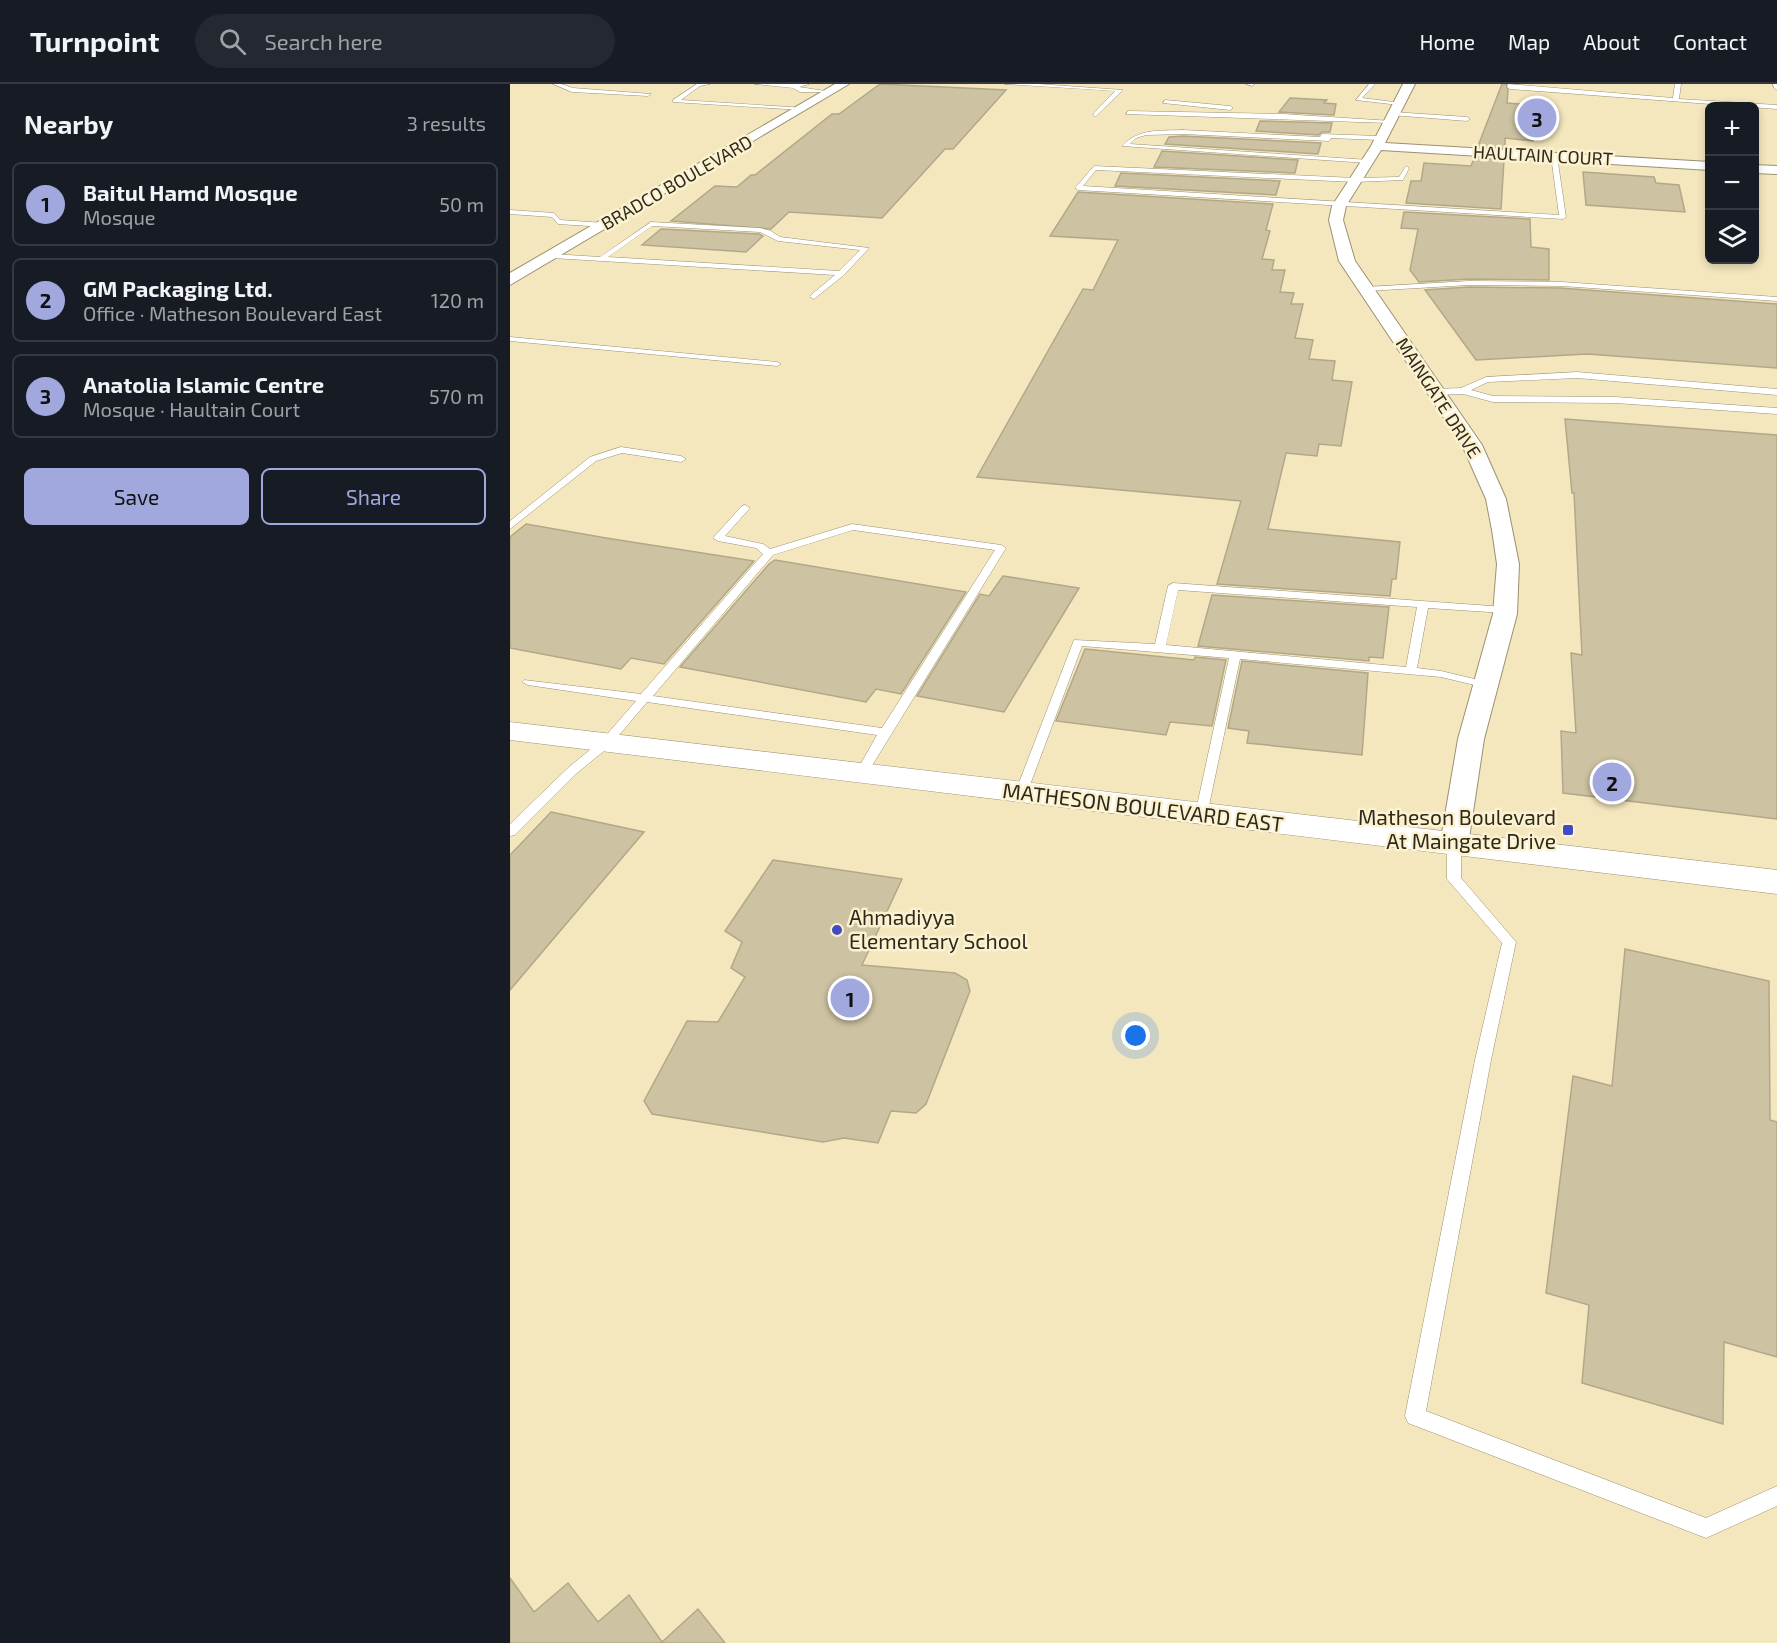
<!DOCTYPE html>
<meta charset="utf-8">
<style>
:root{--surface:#171b24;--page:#242831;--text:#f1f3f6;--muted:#9ea1a6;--line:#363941;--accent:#a1a8de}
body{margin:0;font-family:"Exo 2",sans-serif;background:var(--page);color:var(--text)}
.controls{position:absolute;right:18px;top:18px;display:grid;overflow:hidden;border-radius:9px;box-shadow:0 3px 9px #0003}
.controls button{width:54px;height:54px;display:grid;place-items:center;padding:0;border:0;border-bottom:2px solid var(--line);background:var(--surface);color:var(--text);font:30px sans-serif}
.you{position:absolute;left:626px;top:952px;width:21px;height:21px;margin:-15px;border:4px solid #fff;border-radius:50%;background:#1a73e8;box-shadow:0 0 0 9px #1a73e833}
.badge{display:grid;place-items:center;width:39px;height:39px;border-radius:50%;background:var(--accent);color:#111;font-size:20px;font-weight:700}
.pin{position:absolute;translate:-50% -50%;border:3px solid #fff;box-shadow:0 2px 6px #0006}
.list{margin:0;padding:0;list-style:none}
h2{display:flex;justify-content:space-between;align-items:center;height:78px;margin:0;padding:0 24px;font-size:26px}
h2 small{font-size:20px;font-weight:400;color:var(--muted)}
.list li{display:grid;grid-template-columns:39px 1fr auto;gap:18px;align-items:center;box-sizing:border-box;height:84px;margin:0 12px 12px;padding:0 12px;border:2px solid var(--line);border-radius:9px}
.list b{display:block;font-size:22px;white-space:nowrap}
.list p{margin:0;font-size:20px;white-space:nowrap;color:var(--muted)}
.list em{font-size:20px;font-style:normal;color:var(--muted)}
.actions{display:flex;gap:12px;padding:18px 24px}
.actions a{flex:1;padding:14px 0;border:2px solid var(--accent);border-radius:9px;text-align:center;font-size:21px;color:var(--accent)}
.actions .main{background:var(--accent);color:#111}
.icon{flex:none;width:33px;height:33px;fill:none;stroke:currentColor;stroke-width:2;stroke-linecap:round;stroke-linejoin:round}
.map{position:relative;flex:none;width:1267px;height:1559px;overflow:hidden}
header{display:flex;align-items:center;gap:36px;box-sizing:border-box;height:84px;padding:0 30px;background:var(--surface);border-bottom:2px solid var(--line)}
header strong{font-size:28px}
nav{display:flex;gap:33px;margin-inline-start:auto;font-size:21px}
.search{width:420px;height:54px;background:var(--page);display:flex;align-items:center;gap:15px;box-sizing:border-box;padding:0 21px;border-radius:33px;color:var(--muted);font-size:22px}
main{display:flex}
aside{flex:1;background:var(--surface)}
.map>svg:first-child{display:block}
.built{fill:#f4e7be;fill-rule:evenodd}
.building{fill:#cdc3a2;stroke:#b2a888;stroke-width:1.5}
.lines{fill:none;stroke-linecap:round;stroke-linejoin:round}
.service-casing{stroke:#9b9172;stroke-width:1}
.minor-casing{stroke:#9b9172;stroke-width:2}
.tertiary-casing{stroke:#9b9172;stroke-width:1}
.service{fill:#fff;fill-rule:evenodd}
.minor{fill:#fff;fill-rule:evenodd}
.tertiary{fill:#fff;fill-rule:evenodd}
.poi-dot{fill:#404cc0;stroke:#fcf2d0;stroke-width:2}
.labels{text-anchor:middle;stroke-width:5;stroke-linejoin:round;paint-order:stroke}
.far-street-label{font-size:18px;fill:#2d291c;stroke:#fcf2d0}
.street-label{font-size:21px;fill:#2d291c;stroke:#fcf2d0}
.poi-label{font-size:21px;fill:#2d291c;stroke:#fcf2d0;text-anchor:end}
</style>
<header>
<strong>Turnpoint</strong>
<div class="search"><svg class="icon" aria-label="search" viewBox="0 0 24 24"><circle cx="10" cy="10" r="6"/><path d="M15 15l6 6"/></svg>Search here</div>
<nav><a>Home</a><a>Map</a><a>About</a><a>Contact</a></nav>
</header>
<main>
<aside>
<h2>Nearby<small>3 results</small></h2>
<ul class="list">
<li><span class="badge">1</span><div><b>Baitul Hamd Mosque</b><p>Mosque</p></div><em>50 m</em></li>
<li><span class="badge">2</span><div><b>GM Packaging Ltd.</b><p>Office · Matheson Boulevard East</p></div><em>120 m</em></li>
<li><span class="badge">3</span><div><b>Anatolia Islamic Centre</b><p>Mosque · Haultain Court</p></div><em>570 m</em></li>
</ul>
<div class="actions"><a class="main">Save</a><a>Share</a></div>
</aside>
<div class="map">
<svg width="1267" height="1559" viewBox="0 0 1267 1559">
<rect width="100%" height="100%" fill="#fcf2d0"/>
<path class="built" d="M 0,0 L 1267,0 L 1267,1559 L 0,1559 ZM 1200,22 L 1244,22 L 1244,176 L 1200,176 Z"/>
<g class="building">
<path d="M 370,0 L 496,6 L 443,65 L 435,65 L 372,134 L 279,128 L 261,145 L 161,137 L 205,102 L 227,103 L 241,91 L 245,91 L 322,30 L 329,30 Z"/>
<path d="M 992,0 L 996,0 L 998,6 L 997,19 L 1033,22 L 1023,57 L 995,54 L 995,64 L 968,62 Z"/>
<path d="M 780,14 L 817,16 L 814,19 L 826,20 L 824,31 L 769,28 Z"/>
<path d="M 750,37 L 822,39 L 820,48 L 812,48 L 809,51 L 746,47 Z"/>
<path d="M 673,52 L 811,59 L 808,70 L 655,60 L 659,53 Z"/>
<path d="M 652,67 L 788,76 L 785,89 L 644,83 Z"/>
<path d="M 964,74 L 994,76 L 991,125 L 896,119 L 901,97 L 911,97 L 914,79 L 961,82 Z"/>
<path d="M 1073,88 L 1144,93 L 1146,99 L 1169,101 L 1175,128 L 1076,121 Z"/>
<path d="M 611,89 L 770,97 L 766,111 L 605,102 Z"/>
<path d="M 568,108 L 763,120 L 756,146 L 760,147 L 752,175 L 764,176 L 762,186 L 775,186 L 770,208 L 784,209 L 781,220 L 793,220 L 785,254 L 803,256 L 799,275 L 825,277 L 822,296 L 842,298 L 831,362 L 809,360 L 807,372 L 776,369 L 758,445 L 890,458 L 886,495 L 882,495 L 880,512 L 707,500 L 731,417 L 467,393 L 573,205 L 583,206 L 608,156 L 540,152 Z"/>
<path d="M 894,128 L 1020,135 L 1021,163 L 1039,165 L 1039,196 L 959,195 L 909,198 L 900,186 L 908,145 L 891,144 Z"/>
<path d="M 151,145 L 249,150 L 253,152 L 236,168 L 132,161 Z"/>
<path d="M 959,203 L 1050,204 L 1267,220 L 1267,284 L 1077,270 L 966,276 L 915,206 Z"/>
<path d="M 1055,335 L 1267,351 L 1267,735 L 1053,709 L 1051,647 L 1066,649 L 1061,569 L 1072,571 L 1064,409 L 1062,409 Z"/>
<path d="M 16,440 L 96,454 L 244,477 L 154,580 L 121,574 L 111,585 L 0,564 L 0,453 Z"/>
<path d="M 265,476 L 456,508 L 391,610 L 366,605 L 356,618 L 170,583 L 259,480 Z"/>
<path d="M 493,492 L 569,504 L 494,628 L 407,612 L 470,510 L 479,512 Z"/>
<path d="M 702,511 L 879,523 L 873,574 L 859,573 L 859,577 L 688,562 Z"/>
<path d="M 575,565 L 684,576 L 685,573 L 716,576 L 702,642 L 660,638 L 656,651 L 546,637 Z"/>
<path d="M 732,577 L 858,589 L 852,671 L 737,659 L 739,647 L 718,644 Z"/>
<path d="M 41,728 L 134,748 L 0,906 L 0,771 Z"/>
<path d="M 263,776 L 392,795 L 352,881 L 445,889 L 457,896 L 460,907 L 416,1020 L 406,1029 L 381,1027 L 368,1059 L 334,1054 L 313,1058 L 142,1030 L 134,1017 L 177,937 L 208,938 L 235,893 L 221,884 L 232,858 L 215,847 Z"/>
<path d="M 1115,865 L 1259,897 L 1260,1036 L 1267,1038 L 1267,1273 L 1214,1258 L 1213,1340 L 1072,1299 L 1079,1221 L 1036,1209 L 1063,992 L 1102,1002 Z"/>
<path d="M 0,1494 L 24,1528 L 58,1499 L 88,1538 L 119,1511 L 152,1558 L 188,1525 L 215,1559 L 0,1559 Z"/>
</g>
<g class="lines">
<g class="service-casing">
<g id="service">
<path d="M 43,0 L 51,0 L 63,4 L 141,10 L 138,12 L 62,8 Z"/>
<path d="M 187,0 L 200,0 L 190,2 L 171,16 L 295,24 L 292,26 L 163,18 L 163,16 Z"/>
<path d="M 245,0 L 299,0 L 289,3 L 322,8 L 290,8 L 283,4 Z"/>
<path d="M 495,0 L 528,0 L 613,6 L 585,33 L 583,30 L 605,7 Z"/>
<path d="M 736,0 L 745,0 L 742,2 Z"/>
<path d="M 859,0 L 865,0 L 852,14 L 892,19 L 889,21 L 846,16 Z"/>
<path d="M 998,0 L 1163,14 L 1165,0 L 1171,0 L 1169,15 L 1267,21 L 1267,25 L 1000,5 L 997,3 Z"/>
<path d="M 1263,0 L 1267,0 L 1267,6 L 1264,4 Z"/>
<path d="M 655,16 L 720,22 L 723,24 L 720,26 L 653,19 Z"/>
<path d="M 618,27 L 773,30 L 882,37 L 879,39 L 616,30 Z"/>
<path d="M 883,28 L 957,33 L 960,35 L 957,37 L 881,31 Z"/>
<path d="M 673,46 L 810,53 L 812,50 L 869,52 L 872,54 L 869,56 L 821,54 L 819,57 L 673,50 L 636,51 L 626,54 L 620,60 L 859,76 L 857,79 L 612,62 C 629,44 650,47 673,46 Z"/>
<path d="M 1044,70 L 1047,72 L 1056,133 L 1053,135 L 568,106 L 565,104 L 584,82 L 845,94 L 889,93 L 896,82 L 899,84 L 893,96 L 845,98 L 586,86 L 573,102 L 1049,131 L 1041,72 Z"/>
<path d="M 0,126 L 44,129 L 50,136 L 95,139 L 98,141 L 95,143 L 48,140 L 42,133 L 0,130 Z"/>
<path d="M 141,138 L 250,144 L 261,147 L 270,153 L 359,164 L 334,191 L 304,215 L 300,213 L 301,211 L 325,191 L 42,174 L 38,172 L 42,170 L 90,173 ZM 142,142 L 250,148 L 268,157 L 350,166 L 329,187 L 98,173 Z"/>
<path d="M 959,197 L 1052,198 L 1267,213 L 1267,217 L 1052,202 L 959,201 L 857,207 L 853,205 L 857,203 Z"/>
<path d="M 0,253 L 267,278 L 271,280 L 267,282 L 0,257 Z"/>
<path d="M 1067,288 L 1267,305 L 1267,311 L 1067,294 L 978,298 L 961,306 L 983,312 L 1105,313 L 1267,324 L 1267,330 L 1105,319 L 983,318 L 953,310 L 926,311 L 922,308 L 926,305 L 951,304 L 976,293 Z"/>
<path d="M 111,363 L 171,372 L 176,375 L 171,378 L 112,369 L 86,377 L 0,445 L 0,437 L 80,373 Z"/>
<path d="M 235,421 L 240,424 L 215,452 L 253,460 L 260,465 L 342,440 L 491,461 L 496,464 L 355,693 L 347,693 L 345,690 L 367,651 L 137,618 L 100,662 L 67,689 L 5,751 L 0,752 L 0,740 L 59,683 L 92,656 L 126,617 L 18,601 L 12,598 L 14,596 L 131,610 L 253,470 L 246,464 L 208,457 L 203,454 L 232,422 ZM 343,446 L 485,466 L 372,644 L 143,612 L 263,471 Z"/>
<path d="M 663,499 L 995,523 L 1000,526 L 995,529 L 918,524 L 907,584 L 931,587 L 981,599 L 983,601 L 981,603 L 977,604 L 931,593 L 730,575 L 697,731 L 691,735 L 685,731 L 719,574 L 572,562 L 517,709 L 516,712 L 506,712 L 505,709 L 564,556 L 645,560 L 658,502 ZM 668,506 L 907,523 L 896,583 L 656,561 Z"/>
<path d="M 944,757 L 951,761 L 951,794 L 1006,858 L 981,976 L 916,1327 L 1196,1434 L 1267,1402 L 1267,1422 L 1196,1454 L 898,1339 L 895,1332 L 965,976 L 992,859 L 937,795 L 937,761 Z"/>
</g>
</g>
<g class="minor-casing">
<g id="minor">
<path d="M 325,0 L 339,0 L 0,201 L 0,189 Z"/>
<path d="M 893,0 L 905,0 L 875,59 L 1200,78 L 1200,86 L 871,66 L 836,122 L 833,136 L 845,177 L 972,361 L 996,415 L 1009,480 L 1007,530 L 974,655 L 958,761 L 954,768 L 944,770 L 934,768 L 930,761 L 948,655 L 983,530 L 987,480 L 982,446 L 976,415 L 952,361 L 829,177 L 819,136 L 822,122 L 861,62 Z"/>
<path d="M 1244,81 L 1267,82 L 1267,90 L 1244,89 Z"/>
</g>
</g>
<g class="tertiary-casing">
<path id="tertiary" d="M 0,638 L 1267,786 L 1267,810 L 0,656 Z"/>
</g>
<use href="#service" class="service"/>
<use href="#minor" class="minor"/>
<use href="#tertiary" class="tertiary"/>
</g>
<g class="poi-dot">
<rect x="1052" y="740" width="12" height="12" rx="3"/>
<circle cx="327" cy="846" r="6"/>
</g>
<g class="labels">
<g class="far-street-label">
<text transform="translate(1033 72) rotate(3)" y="6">HAULTAIN COURT</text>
<text transform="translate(167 99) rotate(-30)" y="6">BRADCO BOULEVARD</text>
<text transform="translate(928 314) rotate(57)" y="6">MAINGATE DRIVE</text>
</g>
<g class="street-label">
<text transform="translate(633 724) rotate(7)" y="7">MATHESON BOULEVARD EAST</text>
</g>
<g class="poi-label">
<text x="1046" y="741">Matheson Boulevard<tspan x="1046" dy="24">At Maingate Drive</tspan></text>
<text x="339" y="841" text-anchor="start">Ahmadiyya<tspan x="339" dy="24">Elementary School</tspan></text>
</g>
</g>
</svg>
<div class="controls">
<button>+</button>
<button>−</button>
<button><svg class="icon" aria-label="layers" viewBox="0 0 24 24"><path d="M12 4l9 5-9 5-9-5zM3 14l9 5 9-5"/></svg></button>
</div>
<div class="you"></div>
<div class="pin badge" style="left:340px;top:914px">1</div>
<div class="pin badge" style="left:1102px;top:698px">2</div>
<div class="pin badge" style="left:1027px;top:34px">3</div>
</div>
</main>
